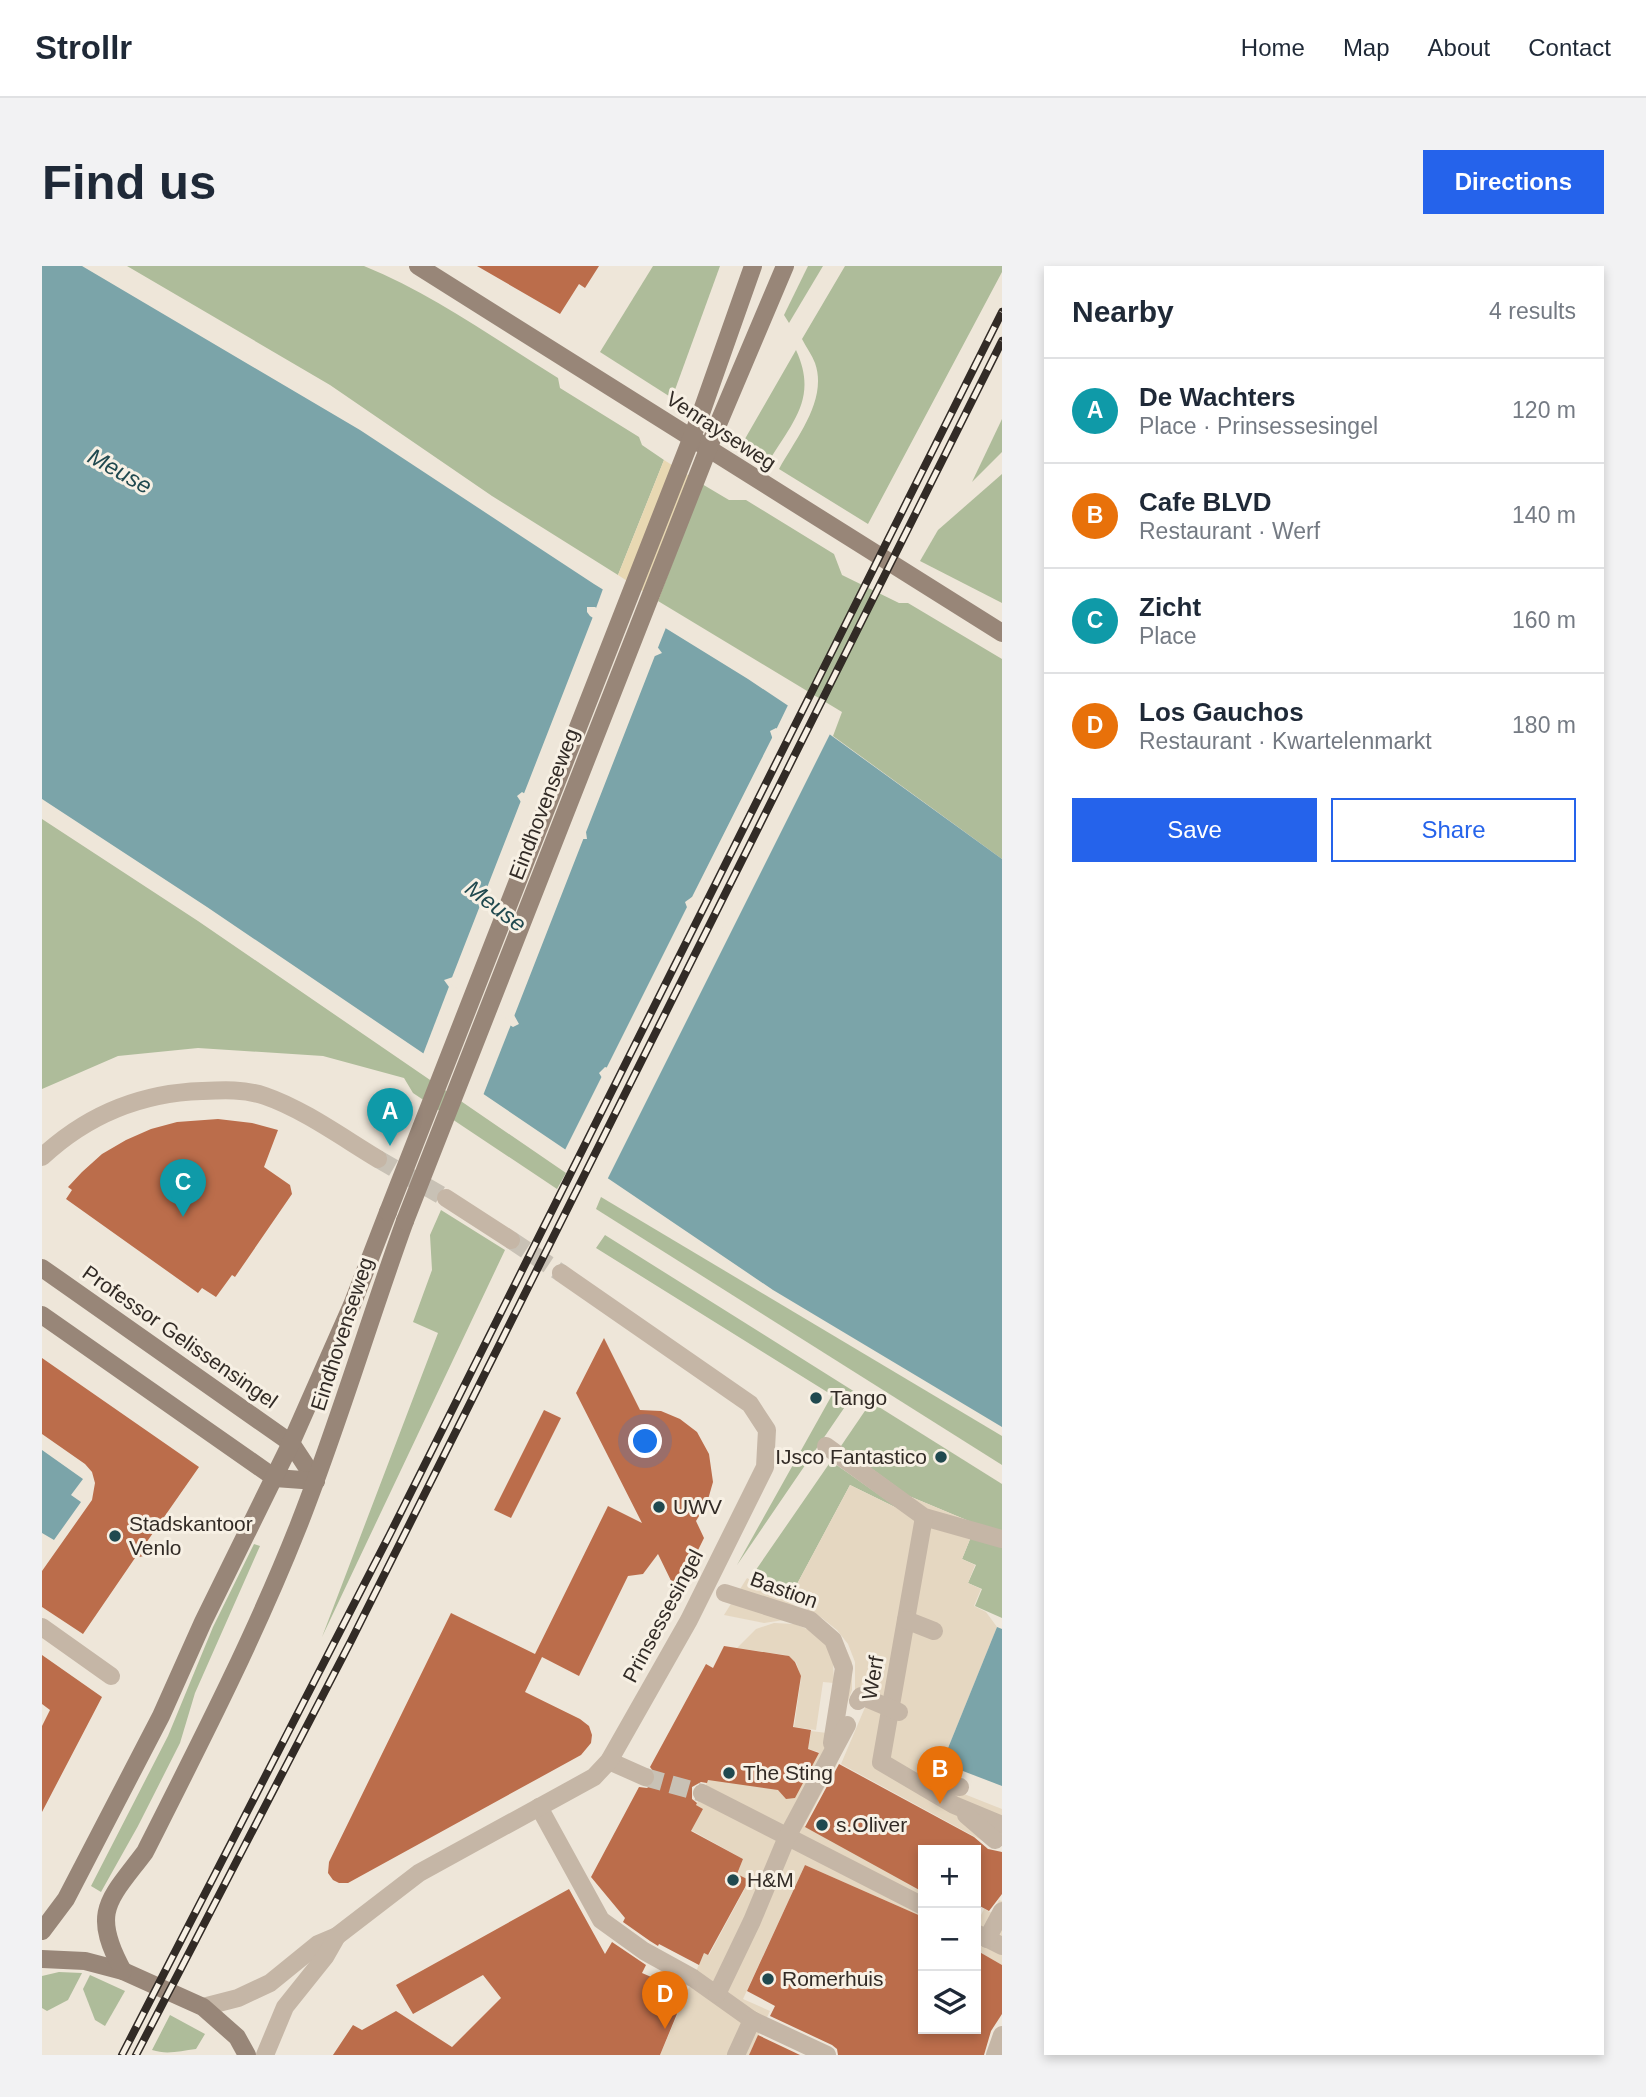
<!DOCTYPE html>
<meta charset="utf-8">
<style>
:root{--surface:#fff;--page:#f2f2f3;--text:#1f2937;--muted:#747a83;--line:#e0e1e3;--accent:#2563eb}
body{margin:0;font-family:Helvetica,sans-serif;background:var(--page);color:var(--text)}
.controls{position:absolute;right:21px;bottom:21px;display:grid;overflow:hidden;border-radius:0px;box-shadow:0 4px 10px #0003}
.controls button{width:63px;height:63px;display:grid;place-items:center;padding:0;border:0;border-bottom:2px solid var(--line);background:var(--surface);color:var(--text);font:35px sans-serif}
.you{position:absolute;left:604px;top:1176px;width:24px;height:24px;margin:-18px;border:5px solid #fff;border-radius:50%;background:#1a73e8;box-shadow:0 0 0 10px #1a73e833}
.badge{display:grid;place-items:center;width:46px;height:46px;border-radius:50%;background:var(--accent);color:#fff;font-size:23px;font-weight:700}
.pin{position:absolute;translate:-50% -58px;filter:drop-shadow(0 2px 4px #0008)}
.pin::after{content:'';position:absolute;top:37px;width:24px;height:21px;background:inherit;clip-path:polygon(0 0,100% 0,50% 100%)}
.list{margin:0;padding:0;list-style:none}
h2{display:flex;justify-content:space-between;align-items:center;height:91px;margin:0;padding:0 28px;font-size:30px}
h2 small{font-size:23px;font-weight:400;color:var(--muted)}
.list li{display:grid;grid-template-columns:46px 1fr auto;gap:21px;align-items:center;box-sizing:border-box;height:105px;padding:0 28px;border-top:2px solid var(--line)}
.list b{display:block;font-size:26px;white-space:nowrap}
.list p{margin:0;font-size:23px;white-space:nowrap;color:var(--muted)}
.list em{font-size:23px;font-style:normal;color:var(--muted)}
.actions{display:flex;gap:14px;padding:21px 28px}
.actions a{flex:1;padding:16px 0;border:2px solid var(--accent);border-radius:0px;text-align:center;font-size:24px;color:var(--accent)}
.actions .main{background:var(--accent);color:#fff}
.icon{flex:none;width:38px;height:38px;fill:none;stroke:currentColor;stroke-width:2;stroke-linecap:round;stroke-linejoin:round}
.map{position:relative;flex:none;width:960px;height:1789px;overflow:hidden;border-radius:0px}
header{display:flex;align-items:center;gap:42px;box-sizing:border-box;height:98px;padding:0 35px;background:var(--surface);border-bottom:2px solid var(--line)}
header strong{font-size:33px}
nav{display:flex;gap:38px;margin-inline-start:auto;font-size:24px}
.intro{display:flex;align-items:center;justify-content:space-between;box-sizing:border-box;height:168px;padding:0 42px}
h1{margin:0;font-size:49px}
.button{padding:18px 32px;border-radius:0px;background:var(--accent);color:#fff;font-size:24px;font-weight:700}
main{display:flex;gap:42px;padding:0 42px}
aside{flex:1;background:var(--surface);border-radius:0px;box-shadow:0 4px 10px #0003}
.map>svg:first-child{display:block}
.green{fill:#aebc9a}
.sand{fill:#e8d8b2}
.plaza{fill:#e5d7c1}
.water{fill:#7ba4a9;fill-rule:evenodd}
.pier{fill:#eee6d9}
.building{fill:#bb6d4b}
.lines{fill:none;stroke-linecap:round;stroke-linejoin:round}
.street-tunnel{stroke:#c8c1b5;stroke-width:18;stroke-dasharray:18 9;stroke-linecap:butt}
.street{stroke:#c5b6a6;stroke-width:18}
.secondary{stroke:#988678;stroke-width:18}
.rail-casing{stroke:#322b26;stroke-width:8}
.rail{stroke:#f7f0e4;stroke-width:5;stroke-dasharray:16;stroke-linecap:butt}
.secondary-bridge{stroke:#988678;stroke-width:18}
.poi-dot{fill:#20494f;stroke:#f7f0e4;stroke-width:2.5}
.labels{text-anchor:middle;stroke-width:6;stroke-linejoin:round;paint-order:stroke}
.street-label{font-size:21px;fill:#322b26;stroke:#f7f0e4}
.poi-label{font-size:21px;fill:#322b26;stroke:#f7f0e4;text-anchor:start}
.water-label{font-size:23px;font-style:italic;fill:#20494f;stroke:#f7f0e4}
</style>
<header>
<strong>Strollr</strong>
<nav><a>Home</a><a>Map</a><a>About</a><a>Contact</a></nav>
</header>
<div class="intro"><h1>Find us</h1><a class="button">Directions</a></div>
<main>
<div class="map">
<svg width="960" height="1789" viewBox="0 0 960 1789">
<rect width="100%" height="100%" fill="#eee6d9"/>
<g class="green">
<path d="M 85,0 L 322,0 C 391,28 453,73 516,112 L 518,122 L 597,171 L 600,179 L 622,194 L 576,309 L 450,230 L 288,119 Z"/>
<path d="M 611,0 L 678,0 L 630,132 L 558,86 Z"/>
<path d="M 766,0 L 781,0 L 747,57 L 742,49 Z"/>
<path d="M 803,0 L 960,0 L 960,6 L 826,258 L 737,203 C 754,172 786,134 773,97 C 770,89 764,81 760,73 Z"/>
<path d="M 754,84 C 776,132 751,155 727,195 L 700,178 Z"/>
<path d="M 960,153 L 960,186 L 930,216 Z"/>
<path d="M 960,208 L 960,337 L 878,295 L 896,264 Z"/>
<path d="M 660,218 L 687,234 L 704,234 L 792,288 L 800,309 L 857,337 L 866,337 L 960,393 L 960,593 L 791,470 L 800,446 L 616,335 Z"/>
<path d="M 0,553 L 156,655 L 524,907 L 515,923 L 371,827 L 362,812 L 281,790 L 156,782 L 76,790 L 0,823 Z"/>
<path d="M 559,931 L 960,1170 L 960,1199 L 554,943 Z"/>
<path d="M 399,944 L 463,984 L 280,1371 L 396,1067 L 371,1056 L 390,1004 L 388,969 Z"/>
<path d="M 563,969 L 813,1126 L 695,1299 L 790,1129 L 554,982 Z"/>
<path d="M 829,1136 L 960,1218 L 960,1266 L 934,1258 L 867,1230 L 799,1180 Z"/>
<path d="M 789,1195 L 857,1243 L 808,1219 L 747,1333 L 709,1311 Z"/>
<path d="M 929,1271 L 960,1280 L 960,1352 L 933,1340 L 940,1323 L 926,1317 L 934,1299 L 920,1293 Z"/>
<path d="M 212,1278 L 218,1280 L 153,1427 L 138,1477 L 96,1560 L 59,1626 L 49,1620 L 126,1470 L 171,1361 Z"/>
<path d="M 17,1706 L 40,1707 L 26,1734 L 5,1745 L 0,1742 L 0,1710 Z"/>
<path d="M 48,1709 L 83,1725 L 63,1760 L 53,1754 L 41,1723 Z"/>
<path d="M 128,1749 L 163,1768 L 154,1783 C 138,1785 125,1789 110,1784 Z"/>
</g>
<path class="sand" d="M 622,194 L 660,218 L 616,335 L 576,309 Z"/>
<g class="plaza">
<path d="M 808,1219 L 857,1243 L 867,1230 L 934,1258 L 920,1293 L 933,1299 L 926,1317 L 939,1323 L 932,1340 L 944,1346 L 955,1361 L 900,1497 L 887,1492 L 883,1502 L 920,1518 L 917,1526 L 960,1543 L 960,1568 L 957,1567 L 950,1580 L 799,1498 L 824,1439 L 813,1424 L 813,1396 L 806,1378 L 795,1364 L 780,1352 L 747,1333 Z"/>
<path d="M 705,1312 L 778,1354 L 799,1372 L 810,1396 L 810,1424 L 798,1456 L 810,1462 L 794,1500 L 762,1560 L 881,1625 L 881,1651 L 763,1599 L 701,1733 L 728,1745 L 707,1789 L 618,1789 L 662,1687 L 667,1689 L 707,1615 L 695,1608 L 701,1593 L 649,1564 L 661,1543 L 654,1539 L 666,1514 L 729,1517 L 740,1525 L 744,1532 L 752,1530 L 777,1486 L 766,1483 L 769,1465 L 785,1467 L 794,1417 L 793,1392 L 774,1364 L 742,1354 L 722,1357 L 682,1349 Z"/>
<path d="M 732,1357 L 753,1358 L 772,1366 L 781,1373 L 791,1393 L 792,1417 L 781,1416 L 774,1464 L 752,1461 L 759,1412 L 754,1396 L 743,1389 L 695,1382 L 714,1363 Z"/>
<path d="M 957,1634 L 960,1635 L 960,1699 L 934,1684 L 934,1652 L 937,1653 L 942,1643 L 950,1647 Z"/>
</g>
<g class="water">
<path d="M 0,0 L 40,0 L 318,164 L 552,318 L 706,413 L 772,457 L 960,593 L 960,1161 L 731,1024 L 165,641 L 0,533 ZM 545,341 L 553,341 L 614,379 L 620,387 L 613,390 L 609,388 L 548,350 L 545,346 ZM 734,462 L 775,490 L 765,496 L 731,474 L 728,465 ZM 480,526 L 544,566 L 545,573 L 536,573 L 479,536 L 475,530 ZM 650,631 L 688,662 L 680,665 L 646,644 L 643,636 ZM 411,711 L 472,749 L 477,758 L 471,761 L 407,721 L 402,714 ZM 563,801 L 569,803 L 604,828 L 598,835 L 562,815 L 557,807 Z"/>
<path d="M 0,1184 L 41,1213 L 29,1229 L 39,1236 L 12,1274 L 0,1267 Z"/>
<path d="M 955,1361 L 960,1363 L 960,1520 L 900,1497 Z"/>
</g>
<g class="pier">
<path d="M 562,320 L 625,359 L 615,384 L 553,345 Z"/>
<path d="M 552,348 L 614,387 L 471,753 L 409,714 L 480,532 L 541,571 L 539,567 L 481,530 Z"/>
<path d="M 747,437 L 789,466 L 564,916 L 521,888 L 561,808 L 596,831 L 600,830 L 568,806 L 563,805 L 647,637 L 649,641 L 681,662 L 685,661 L 656,638 L 648,635 L 732,468 L 734,472 L 766,493 L 771,489 L 737,467 L 733,466 Z"/>
<path d="M 408,718 L 470,756 L 440,832 L 380,791 Z"/>
</g>
<g class="building">
<path d="M 435,0 L 557,0 L 543,22 L 537,18 L 518,48 Z"/>
<path d="M 176,853 L 210,857 L 236,864 L 222,901 L 248,919 L 250,928 L 193,1011 L 190,1009 L 174,1031 L 160,1022 L 156,1027 L 24,933 L 30,924 L 26,921 L 40,906 L 60,888 L 84,874 L 109,863 L 135,856 Z"/>
<path d="M 562,1072 L 598,1144 L 619,1145 L 638,1153 L 655,1166 L 667,1188 L 671,1216 L 665,1237 L 654,1255 L 662,1272 L 635,1327 L 616,1288 L 601,1308 L 586,1310 L 537,1410 L 500,1391 L 483,1426 L 538,1453 L 547,1460 L 550,1469 L 549,1477 L 539,1489 L 306,1617 L 297,1617 L 291,1614 L 286,1607 L 287,1596 L 409,1347 L 493,1388 L 566,1240 L 600,1257 L 534,1127 Z"/>
<path d="M 0,1092 L 157,1201 L 104,1277 L 106,1289 L 93,1292 L 41,1368 L 0,1341 L 0,1305 L 50,1234 L 53,1217 L 50,1206 L 43,1198 L 0,1168 Z"/>
<path d="M 502,1144 L 519,1152 L 469,1252 L 452,1244 Z"/>
<path d="M 682,1380 L 747,1390 L 753,1396 L 759,1410 L 751,1461 L 769,1464 L 766,1483 L 777,1487 L 753,1532 L 744,1533 L 736,1524 L 666,1514 L 665,1517 L 659,1516 L 650,1521 L 650,1533 L 655,1537 L 654,1539 L 661,1543 L 649,1565 L 701,1593 L 695,1608 L 707,1614 L 666,1689 L 662,1687 L 657,1699 L 617,1678 L 616,1680 L 608,1675 L 581,1656 L 583,1652 L 549,1611 L 597,1521 L 605,1522 L 613,1516 L 614,1509 L 608,1501 L 664,1398 L 671,1402 Z"/>
<path d="M 0,1389 L 60,1431 L 0,1546 L 0,1460 L 8,1444 L 0,1438 Z"/>
<path d="M 797,1498 L 932,1571 L 946,1583 L 960,1586 L 960,1628 L 947,1645 L 934,1638 L 934,1584 L 881,1584 L 881,1626 L 763,1561 Z"/>
<path d="M 763,1599 L 881,1651 L 881,1763 L 934,1763 L 934,1684 L 960,1699 L 960,1748 L 949,1765 L 942,1789 L 796,1789 L 795,1783 L 790,1779 L 728,1750 L 733,1740 L 705,1725 Z"/>
<path d="M 527,1623 L 563,1688 L 570,1676 L 604,1699 L 600,1707 L 644,1726 L 618,1789 L 291,1789 L 311,1759 L 320,1764 L 354,1745 L 410,1781 L 459,1732 L 441,1709 L 371,1748 L 354,1719 Z"/>
<path d="M 716,1769 L 758,1789 L 707,1789 Z"/>
</g>
<g class="lines">
<g class="street-tunnel">
<path d="M 336,893 L 404,932"/>
<path d="M 469,974 L 519,1007"/>
<path d="M 603,1511 L 660,1527"/>
</g>
<g class="street">
<path d="M 0,891 C 45,849 98,827 160,825 C 182,824 202,823 223,830 C 261,843 301,872 336,893"/>
<path d="M 404,932 L 469,974"/>
<path d="M 784,1180 L 882,1251 L 960,1273"/>
<path d="M 882,1251 L 839,1496 L 912,1539 L 960,1559"/>
<path d="M 683,1327 L 768,1354 L 791,1374 L 802,1402 L 790,1477"/>
<path d="M 864,1354 L 892,1365"/>
<path d="M 0,1361 L 69,1410"/>
<path d="M 816,1435 L 819,1430 L 857,1446"/>
<path d="M 567,1495 L 603,1511"/>
<path d="M 884,1518 L 918,1521"/>
<path d="M 660,1527 L 881,1640"/>
<path d="M 497,1541 L 559,1654 L 602,1685 L 651,1712 L 710,1754 L 785,1789"/>
<path d="M 924,1549 L 953,1574"/>
<path d="M 934,1667 L 960,1680"/>
<path d="M 945,1673 L 960,1645"/>
<path d="M 675,1728 L 710,1655 L 745,1571 L 805,1459"/>
<path d="M 161,1741 L 196,1732 L 228,1717 L 276,1678 L 295,1670 L 377,1607 L 552,1511 L 567,1495 L 647,1354 L 723,1201 L 725,1164 L 708,1138 L 519,1007"/>
<path d="M 223,1789 L 243,1741 L 283,1691 L 295,1670"/>
<path d="M 694,1789 L 710,1754"/>
<path d="M 953,1789 L 960,1769"/>
</g>
<g class="secondary">
<path d="M 376,0 L 960,367"/>
<path d="M 657,153 L 711,0"/>
<path d="M 674,163 L 743,0"/>
<path d="M 0,1002 L 249,1177 L 274,1215"/>
<path d="M 0,1049 L 233,1212 L 274,1215"/>
<path d="M 0,1665 L 24,1633 L 119,1450 L 161,1356 L 249,1177 L 310,1039 L 346,946"/>
<path d="M 0,1693 L 43,1695 L 81,1705 L 161,1741 L 195,1771 L 205,1789"/>
<path d="M 81,1705 C 48,1645 67,1634 103,1586 C 157,1479 212,1372 256,1261 C 296,1160 326,1057 363,955"/>
</g>
<g class="rail-casing">
<g id="rail">
<path d="M 80,1789 L 348,1268 L 960,46"/>
<path d="M 94,1789 L 309,1375 L 960,75"/>
</g>
</g>
<use href="#rail" class="rail"/>
<g class="secondary-bridge">
<path d="M 346,946 L 657,153"/>
<path d="M 363,955 L 674,163"/>
</g>
</g>
<g class="poi-dot">
<circle cx="774" cy="1132" r="7"/>
<circle cx="899" cy="1191" r="7"/>
<circle cx="617" cy="1241" r="7"/>
<circle cx="73" cy="1270" r="7"/>
<circle cx="687" cy="1507" r="7"/>
<circle cx="780" cy="1559" r="7"/>
<circle cx="691" cy="1614" r="7"/>
<circle cx="726" cy="1713" r="7"/>
</g>
<g class="labels">
<g class="street-label">
<text transform="translate(679 165) rotate(33)" y="7">Venrayseweg</text>
<text transform="translate(502 538) rotate(-69)" y="7">Eindhovenseweg</text>
<text transform="translate(300 1068) rotate(-72)" y="7">Eindhovenseweg</text>
<text transform="translate(138 1071) rotate(35)" y="7">Professor Gelissensingel</text>
<text transform="translate(742 1324) rotate(20)" y="7">Bastion</text>
<text transform="translate(621 1350) rotate(-62)" y="7">Prinsessesingel</text>
<text transform="translate(831 1412) rotate(-80)" y="7">Werf</text>
</g>
<g class="poi-label">
<text x="788" y="1139">Tango</text>
<text x="885" y="1198" text-anchor="end">IJsco Fantastico</text>
<text x="631" y="1248">UWV</text>
<text x="87" y="1265">Stadskantoor<tspan x="87" dy="24">Venlo</tspan></text>
<text x="701" y="1514">The Sting</text>
<text x="794" y="1566">s.Oliver</text>
<text x="705" y="1621">H&amp;M</text>
<text x="740" y="1720">Romerhuis</text>
</g>
<g class="water-label">
<text transform="translate(78 205) rotate(29)" y="8">Meuse</text>
<text transform="translate(454 640) rotate(37)" y="8">Meuse</text>
</g>
</g>
</svg>
<div class="controls">
<button>+</button>
<button>−</button>
<button><svg class="icon" aria-label="layers" viewBox="0 0 24 24"><path d="M12 4l9 5-9 5-9-5zM3 14l9 5 9-5"/></svg></button>
</div>
<div class="you"></div>
<div class="pin badge" style="left:348px;top:880px;background:#0f9aa8">A</div>
<div class="pin badge" style="left:898px;top:1538px;background:#e8710a">B</div>
<div class="pin badge" style="left:141px;top:951px;background:#0f9aa8">C</div>
<div class="pin badge" style="left:623px;top:1763px;background:#e8710a">D</div>
</div>
<aside>
<h2>Nearby<small>4 results</small></h2>
<ul class="list">
<li><span class="badge" style="background:#0f9aa8">A</span><div><b>De Wachters</b><p>Place · Prinsessesingel</p></div><em>120 m</em></li>
<li><span class="badge" style="background:#e8710a">B</span><div><b>Cafe BLVD</b><p>Restaurant · Werf</p></div><em>140 m</em></li>
<li><span class="badge" style="background:#0f9aa8">C</span><div><b>Zicht</b><p>Place</p></div><em>160 m</em></li>
<li><span class="badge" style="background:#e8710a">D</span><div><b>Los Gauchos</b><p>Restaurant · Kwartelenmarkt</p></div><em>180 m</em></li>
</ul>
<div class="actions"><a class="main">Save</a><a>Share</a></div>
</aside>
</main>
